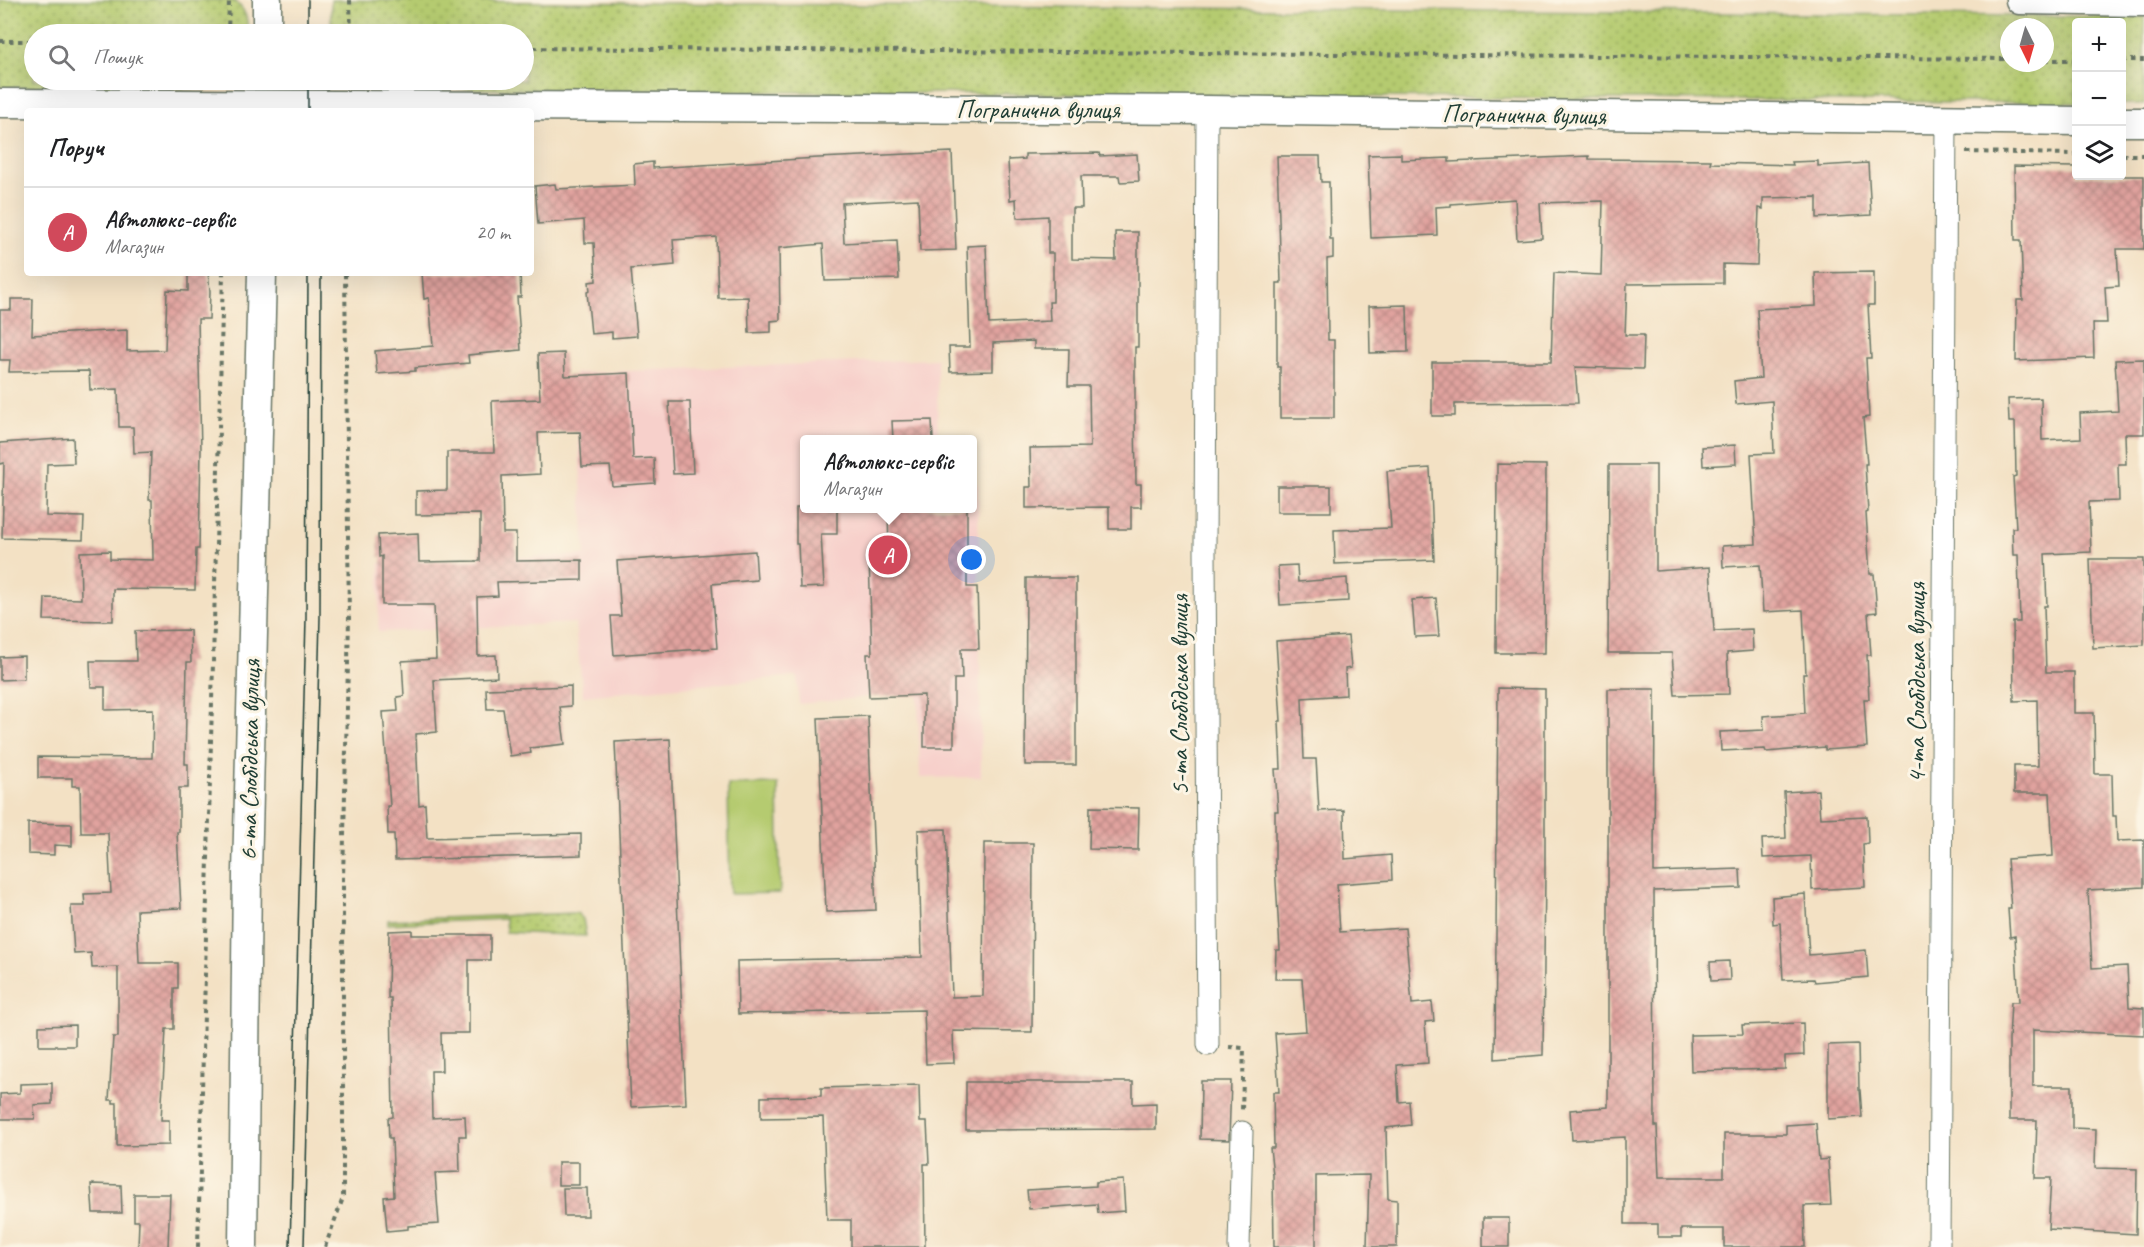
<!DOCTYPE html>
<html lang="uk">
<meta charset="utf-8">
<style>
:root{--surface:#fff;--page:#f6f6f6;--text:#202124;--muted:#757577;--line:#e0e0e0;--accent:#d1495b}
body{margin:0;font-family:Caveat,sans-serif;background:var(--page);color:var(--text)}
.controls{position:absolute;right:18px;top:18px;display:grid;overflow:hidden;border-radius:6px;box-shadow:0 6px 24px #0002}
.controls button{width:54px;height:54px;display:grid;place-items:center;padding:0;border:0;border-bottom:2px solid var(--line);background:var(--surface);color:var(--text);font:30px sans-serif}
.compass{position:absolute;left:2000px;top:18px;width:54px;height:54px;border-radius:50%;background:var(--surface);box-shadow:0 6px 24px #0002;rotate:175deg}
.you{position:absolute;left:972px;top:560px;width:21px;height:21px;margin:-15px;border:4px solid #fff;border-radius:50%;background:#1a73e8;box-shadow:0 0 0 9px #1a73e833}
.badge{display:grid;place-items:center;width:39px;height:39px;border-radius:50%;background:var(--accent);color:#fff;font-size:20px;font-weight:700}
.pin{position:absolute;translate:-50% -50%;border:3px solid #fff;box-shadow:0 2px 6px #0006}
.popup{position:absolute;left:800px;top:435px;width:177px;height:78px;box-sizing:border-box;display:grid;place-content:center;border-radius:6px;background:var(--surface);filter:drop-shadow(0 2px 4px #0005);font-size:20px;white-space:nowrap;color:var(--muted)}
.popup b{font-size:22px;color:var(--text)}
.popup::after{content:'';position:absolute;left:50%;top:100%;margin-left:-12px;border:12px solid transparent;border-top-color:var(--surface)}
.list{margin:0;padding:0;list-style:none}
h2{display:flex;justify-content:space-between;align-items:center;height:78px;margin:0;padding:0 24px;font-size:26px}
h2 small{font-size:20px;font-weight:400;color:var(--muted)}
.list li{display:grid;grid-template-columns:39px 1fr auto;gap:18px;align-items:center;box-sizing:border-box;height:90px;padding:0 24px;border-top:2px solid var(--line)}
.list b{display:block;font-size:22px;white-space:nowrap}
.list p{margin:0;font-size:20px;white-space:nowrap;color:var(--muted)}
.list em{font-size:20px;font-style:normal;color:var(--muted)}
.icon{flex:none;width:33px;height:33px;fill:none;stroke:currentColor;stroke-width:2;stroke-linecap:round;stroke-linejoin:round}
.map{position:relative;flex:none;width:2144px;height:1247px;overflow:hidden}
.search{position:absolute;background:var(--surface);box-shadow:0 6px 24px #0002;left:24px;top:24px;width:510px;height:66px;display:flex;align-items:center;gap:15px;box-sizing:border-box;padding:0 21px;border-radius:33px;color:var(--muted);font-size:22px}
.panel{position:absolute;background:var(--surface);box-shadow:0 6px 24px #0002;left:24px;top:108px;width:510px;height:168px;border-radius:6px}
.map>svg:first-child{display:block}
.built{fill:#f7d0cb}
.grass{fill:url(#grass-dots);stroke:#6a8452;stroke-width:1.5;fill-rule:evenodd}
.green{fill:#b5cb6f;stroke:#6a8452;stroke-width:1.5}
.building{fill:url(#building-cross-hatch)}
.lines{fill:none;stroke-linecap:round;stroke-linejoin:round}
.street-casing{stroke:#697666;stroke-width:23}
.secondary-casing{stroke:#697666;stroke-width:31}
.path{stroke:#697666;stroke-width:4;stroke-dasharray:4.5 4.5;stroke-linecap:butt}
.street{stroke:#fff;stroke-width:21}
.secondary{stroke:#fff;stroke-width:28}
.tram{stroke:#1f3d34;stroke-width:1.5}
.labels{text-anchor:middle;stroke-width:6;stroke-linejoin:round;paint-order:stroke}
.street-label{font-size:26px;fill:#1f3d34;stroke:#fcf5e5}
</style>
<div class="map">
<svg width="2144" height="1247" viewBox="0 0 2144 1247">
<defs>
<pattern id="grass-dots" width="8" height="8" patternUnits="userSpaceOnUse" patternTransform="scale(1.5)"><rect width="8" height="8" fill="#b5cb6f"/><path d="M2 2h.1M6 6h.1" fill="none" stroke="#93a65c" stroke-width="1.8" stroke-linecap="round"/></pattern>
<pattern id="building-cross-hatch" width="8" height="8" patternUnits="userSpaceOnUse" patternTransform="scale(1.5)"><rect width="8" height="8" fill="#e1a39f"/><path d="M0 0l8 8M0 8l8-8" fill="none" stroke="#b68682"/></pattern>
</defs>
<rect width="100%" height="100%" fill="#fcf5e5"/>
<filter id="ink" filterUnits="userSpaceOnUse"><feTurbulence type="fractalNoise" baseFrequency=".0167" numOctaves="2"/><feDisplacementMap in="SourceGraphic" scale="12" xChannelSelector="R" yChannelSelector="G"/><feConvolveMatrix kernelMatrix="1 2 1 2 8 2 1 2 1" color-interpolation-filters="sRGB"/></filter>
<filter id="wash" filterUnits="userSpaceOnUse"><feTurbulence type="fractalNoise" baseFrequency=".008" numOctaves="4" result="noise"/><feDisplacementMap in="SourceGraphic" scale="24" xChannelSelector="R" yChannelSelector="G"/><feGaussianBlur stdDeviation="1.35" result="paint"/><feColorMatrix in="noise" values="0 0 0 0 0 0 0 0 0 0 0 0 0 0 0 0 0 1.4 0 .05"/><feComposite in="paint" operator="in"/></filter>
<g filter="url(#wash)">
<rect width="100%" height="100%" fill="#f3e1c4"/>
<path class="built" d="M 937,359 L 938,439 L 804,440 L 804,508 L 972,508 L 972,484 L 978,484 L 981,777 L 920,778 L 918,695 L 869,697 L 799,704 L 797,676 L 583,696 L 575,623 L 378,632 L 380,563 L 585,555 L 575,373 Z"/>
<g class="grass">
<path d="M 0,0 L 232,0 C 246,8 248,20 248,34 L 34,34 L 34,80 L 234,80 L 216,89 L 0,87 Z"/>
<path d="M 331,0 L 2144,17 L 2144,104 L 2122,104 L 2122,22 L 2076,22 L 2076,103 L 332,88 L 332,80 L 524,80 L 524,34 L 331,34 ZM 2009,27 L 2045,27 L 2045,63 L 2009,63 Z"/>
<path d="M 577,913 L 583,919 L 586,936 L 506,932 L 505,919 L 388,924 L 388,920 Z"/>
</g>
<path class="green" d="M 778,784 L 780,893 L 730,894 L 728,785 Z"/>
<g id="blocks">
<g class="building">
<path d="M 952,152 L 956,250 L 920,251 L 918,199 L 842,203 L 844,243 L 897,240 L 899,279 L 825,281 L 823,244 L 779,248 L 780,320 L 771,321 L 771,332 L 749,333 L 748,297 L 718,298 L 716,237 L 673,240 L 675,265 L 631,269 L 637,336 L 612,338 L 612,332 L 591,334 L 587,292 L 590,291 L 589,282 L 596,281 L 594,243 L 585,243 L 584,220 L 538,224 L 535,186 L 555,184 L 556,189 L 635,185 L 634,164 L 653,162 L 653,168 L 818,158 Z"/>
<path d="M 1099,153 L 1100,156 L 1137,154 L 1139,181 L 1120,182 L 1119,176 L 1081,176 L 1082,208 L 1072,208 L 1072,259 L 1116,260 L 1115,232 L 1138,232 L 1138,347 L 1135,347 L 1135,412 L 1136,484 L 1141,484 L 1141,507 L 1131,507 L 1131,529 L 1109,529 L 1109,507 L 1026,508 L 1026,487 L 1031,487 L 1030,448 L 1090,447 L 1089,386 L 1068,386 L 1069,349 L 1034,349 L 1034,341 L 993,343 L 993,371 L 950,372 L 949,347 L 970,347 L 967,246 L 986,245 L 989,324 L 1050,321 L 1049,302 L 1053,302 L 1053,253 L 1048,253 L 1048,216 L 1017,218 L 1016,199 L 1010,200 L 1008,160 L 1025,159 L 1025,154 Z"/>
<path d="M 1401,154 L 1401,160 L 1449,158 L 1449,162 L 1589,156 L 1589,159 L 1711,160 L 1710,163 L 1793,165 L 1792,162 L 1818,161 L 1818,166 L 1868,163 L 1871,215 L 1817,218 L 1817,197 L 1763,198 L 1763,209 L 1759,208 L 1757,265 L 1723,264 L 1723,283 L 1627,284 L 1625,335 L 1644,335 L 1643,369 L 1575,367 L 1578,403 L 1455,404 L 1455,416 L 1432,416 L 1432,362 L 1551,362 L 1554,273 L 1601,275 L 1603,201 L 1540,203 L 1542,238 L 1517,240 L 1515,199 L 1451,204 L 1451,206 L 1436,207 L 1437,235 L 1371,238 L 1368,155 Z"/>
<path d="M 1277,156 L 1320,156 L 1321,182 L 1329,182 L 1330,239 L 1333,239 L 1333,258 L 1327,259 L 1328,340 L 1334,340 L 1334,418 L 1280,418 L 1280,367 L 1277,367 L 1277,283 L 1281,283 Z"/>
<path d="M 2014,166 L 2076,167 L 2076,176 L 2144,176 L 2144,249 L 2117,249 L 2119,286 L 2105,287 L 2107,323 L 2093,323 L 2094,358 L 2016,361 L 2017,300 L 2023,300 L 2021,240 L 2015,240 Z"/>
<path d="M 1874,272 L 1874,305 L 1868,305 L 1871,358 L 1866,358 L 1869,417 L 1863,418 L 1867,464 L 1865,464 L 1868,512 L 1866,513 L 1870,574 L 1874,574 L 1877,612 L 1868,613 L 1871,655 L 1867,655 L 1869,699 L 1864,699 L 1867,747 L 1825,750 L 1825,747 L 1766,752 L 1765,749 L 1721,751 L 1720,732 L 1764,730 L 1763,716 L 1805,713 L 1803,674 L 1806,674 L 1803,610 L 1763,612 L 1760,565 L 1723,567 L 1722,546 L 1756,544 L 1751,454 L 1774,453 L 1772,401 L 1736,404 L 1734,381 L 1761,378 L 1757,309 L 1816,306 L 1815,273 Z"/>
<path d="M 188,273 L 208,273 L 210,291 L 209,319 L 198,319 L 201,450 L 199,549 L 196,549 L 195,590 L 113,589 L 113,621 L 44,620 L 45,598 L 81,599 L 80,552 L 110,551 L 110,559 L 153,560 L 152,500 L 149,500 L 151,452 L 134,453 L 133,427 L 119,427 L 118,389 L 90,390 L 89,371 L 9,372 L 10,360 L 0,360 L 0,310 L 11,310 L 11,299 L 33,299 L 32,335 L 127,330 L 127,351 L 165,350 L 167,290 L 188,291 Z"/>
<path d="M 422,273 L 520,273 L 521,297 L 517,297 L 521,350 L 468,355 L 469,363 L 415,368 L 415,371 L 377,374 L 375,351 L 433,346 L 429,298 L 424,299 Z"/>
<path d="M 1407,305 L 1408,352 L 1370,353 L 1369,306 Z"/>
<path d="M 564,353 L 565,376 L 629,373 L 633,459 L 654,458 L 655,483 L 612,486 L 610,466 L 582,467 L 580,432 L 538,433 L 540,474 L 502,476 L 503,533 L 516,533 L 516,561 L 582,560 L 582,580 L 497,582 L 498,596 L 477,597 L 478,656 L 496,655 L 497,677 L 434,680 L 437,732 L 416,734 L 419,805 L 425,804 L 427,838 L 581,834 L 581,855 L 395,860 L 394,834 L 388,834 L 387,806 L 390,806 L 383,712 L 398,711 L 397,697 L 404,696 L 402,661 L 436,659 L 434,605 L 382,605 L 382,556 L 379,557 L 378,535 L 418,533 L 419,562 L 480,561 L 480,514 L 416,515 L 416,491 L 447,490 L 447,452 L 494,452 L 492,401 L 540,399 L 538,354 Z"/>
<path d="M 2144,359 L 2144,434 L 2125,434 L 2126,464 L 2118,464 L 2119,501 L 2089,502 L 2091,552 L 2045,554 L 2047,606 L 2044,606 L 2046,672 L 2074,672 L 2074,713 L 2094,713 L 2095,774 L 2112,774 L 2113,816 L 2116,816 L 2117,841 L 2144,840 L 2144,887 L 2088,890 L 2092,968 L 2127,966 L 2129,1007 L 2144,1008 L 2144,1035 L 2033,1030 L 2033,1086 L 2072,1086 L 2072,1128 L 2096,1129 L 2095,1168 L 2137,1169 L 2136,1234 L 2048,1229 L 2051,1178 L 2035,1178 L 2037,1120 L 2009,1120 L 2009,1040 L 2011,1002 L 2019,1002 L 2015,936 L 2010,937 L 2008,909 L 2011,909 L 2007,859 L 2053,856 L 2050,793 L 2014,793 L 2014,766 L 2038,766 L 2037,700 L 2014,701 L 2013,622 L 2020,622 L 2018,555 L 2013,555 L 2012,528 L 2016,528 L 2013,477 L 2016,476 L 2015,422 L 2009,422 L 2008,399 L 2041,398 L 2042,440 L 2081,438 L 2080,413 L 2118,411 L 2115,360 Z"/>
<path d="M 669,402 L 690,402 L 693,473 L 673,474 Z"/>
<path d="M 932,420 L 933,440 L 893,440 L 892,421 Z"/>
<path d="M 73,438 L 74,463 L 47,464 L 46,516 L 84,517 L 83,540 L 2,538 L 4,463 L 0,464 L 0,443 Z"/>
<path d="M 1735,445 L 1736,464 L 1703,466 L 1702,447 Z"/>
<path d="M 1497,464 L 1546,465 L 1545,653 L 1496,653 Z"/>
<path d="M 1609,465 L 1656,465 L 1656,571 L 1710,567 L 1714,631 L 1752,629 L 1753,651 L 1727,653 L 1729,694 L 1675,695 L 1672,653 L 1608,653 Z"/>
<path d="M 1430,468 L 1434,560 L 1335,564 L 1334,530 L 1391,528 L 1387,471 Z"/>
<rect x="1277" y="486" width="54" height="26"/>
<path d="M 796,508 L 837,508 L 837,534 L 821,534 L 824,587 L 800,588 L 798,544 L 796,544 Z"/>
<path d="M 888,508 L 967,508 L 967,587 L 977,587 L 979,649 L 961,649 L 962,679 L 954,679 L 954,747 L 924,747 L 924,695 L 869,697 L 867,654 L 872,654 L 869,558 L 889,557 Z"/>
<path d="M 755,551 L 757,580 L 712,584 L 717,648 L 614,655 L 611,616 L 621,616 L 617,561 Z"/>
<path d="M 2090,559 L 2144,559 L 2144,645 L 2093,648 Z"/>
<path d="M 1297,565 L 1298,582 L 1347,578 L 1348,601 L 1280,605 L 1278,566 Z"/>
<path d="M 1026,578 L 1076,578 L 1076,765 L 1025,765 Z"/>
<path d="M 1436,598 L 1439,636 L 1415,637 L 1412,600 Z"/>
<path d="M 190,630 L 191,662 L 187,662 L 185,764 L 188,764 L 188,788 L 179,788 L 179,832 L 177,832 L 181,908 L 137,910 L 139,963 L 178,963 L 178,988 L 174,988 L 174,1029 L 166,1029 L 161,1120 L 169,1120 L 169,1145 L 117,1146 L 117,1103 L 113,1103 L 113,1100 L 109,1100 L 113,1037 L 118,1037 L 118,967 L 92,968 L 91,953 L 74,954 L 71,906 L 85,906 L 84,894 L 111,893 L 108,833 L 81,833 L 80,786 L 72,786 L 72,778 L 38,778 L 38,757 L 152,758 L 153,709 L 105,710 L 105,687 L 91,687 L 90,661 L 136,661 L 135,631 Z"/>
<path d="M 1348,636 L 1351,668 L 1345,669 L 1346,695 L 1302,698 L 1304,759 L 1316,759 L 1319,811 L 1344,810 L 1345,859 L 1391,855 L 1392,880 L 1337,884 L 1340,932 L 1405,928 L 1412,1004 L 1432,1002 L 1434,1021 L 1425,1022 L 1428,1063 L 1397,1065 L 1399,1102 L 1409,1101 L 1411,1125 L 1386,1128 L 1388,1199 L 1397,1200 L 1397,1247 L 1367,1247 L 1369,1175 L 1316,1176 L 1316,1247 L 1274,1247 L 1273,1175 L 1270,1148 L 1274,1148 L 1273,1092 L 1279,1092 L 1275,1033 L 1306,1031 L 1302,979 L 1275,979 L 1276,950 L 1280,950 L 1275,864 L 1275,811 L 1278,811 L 1275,769 L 1281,769 L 1279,721 L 1281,721 L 1276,641 Z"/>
<path d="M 24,656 L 24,679 L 0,680 L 0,657 Z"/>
<path d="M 571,686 L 571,706 L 560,707 L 565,744 L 530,748 L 531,753 L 510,756 L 503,709 L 487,709 L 486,689 Z"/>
<path d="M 1498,688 L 1545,689 L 1545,872 L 1543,1055 L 1495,1059 Z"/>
<path d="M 1608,689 L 1655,689 L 1654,872 L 1740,869 L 1741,888 L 1654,891 L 1655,1126 L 1657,1126 L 1659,1177 L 1724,1177 L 1724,1134 L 1786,1134 L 1786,1125 L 1816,1123 L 1819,1160 L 1828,1159 L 1831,1205 L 1804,1206 L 1805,1247 L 1724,1247 L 1724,1229 L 1681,1229 L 1681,1237 L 1658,1237 L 1658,1224 L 1625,1224 L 1625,1137 L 1572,1140 L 1570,1110 L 1608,1107 Z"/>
<path d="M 868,716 L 876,910 L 826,912 L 818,718 Z"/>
<path d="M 670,739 L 686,1104 L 631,1107 L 615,742 Z"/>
<path d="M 1818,790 L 1820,818 L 1867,816 L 1868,843 L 1863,844 L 1865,887 L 1812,890 L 1811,856 L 1763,858 L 1762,839 L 1786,838 L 1784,792 Z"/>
<path d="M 1090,807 L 1139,808 L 1138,850 L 1089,849 Z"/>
<path d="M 28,823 L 72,824 L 72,846 L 54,845 L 54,855 L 28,854 Z"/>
<path d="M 946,829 L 952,997 L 983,996 L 984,843 L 1033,843 L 1032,1032 L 953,1031 L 954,1063 L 926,1064 L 924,1010 L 738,1014 L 737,961 L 922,957 L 918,830 Z"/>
<path d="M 1805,894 L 1809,955 L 1866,950 L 1868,977 L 1815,982 L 1814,979 L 1783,980 L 1780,923 L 1773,924 L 1772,897 Z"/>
<path d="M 412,930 L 412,935 L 490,935 L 490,960 L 469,960 L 469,1033 L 441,1033 L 442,1071 L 431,1071 L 432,1118 L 465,1116 L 466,1136 L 459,1136 L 460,1172 L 435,1173 L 439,1224 L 408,1226 L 408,1229 L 387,1231 L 384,1197 L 394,1196 L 392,1138 L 389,1138 L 388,1118 L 393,1117 L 391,998 L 388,998 L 389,931 Z"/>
<path d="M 1729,961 L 1730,980 L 1711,981 L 1710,962 Z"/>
<path d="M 1803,1023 L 1804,1055 L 1785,1056 L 1785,1069 L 1691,1071 L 1690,1035 L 1743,1034 L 1742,1025 Z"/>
<path d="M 75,1025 L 75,1046 L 39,1046 L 39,1026 Z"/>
<path d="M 1858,1044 L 1859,1090 L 1860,1090 L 1862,1117 L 1828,1119 L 1828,1045 Z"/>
<path d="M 1201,1081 L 1231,1081 L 1229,1140 L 1200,1139 Z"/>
<path d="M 966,1082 L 1133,1082 L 1133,1104 L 1156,1103 L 1156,1129 L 966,1130 Z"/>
<path d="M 52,1083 L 52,1104 L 34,1105 L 35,1119 L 0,1119 L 0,1094 L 20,1093 L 20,1084 Z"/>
<path d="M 919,1085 L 920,1122 L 927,1122 L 929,1164 L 924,1164 L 925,1247 L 851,1247 L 851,1220 L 827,1220 L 823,1117 L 761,1118 L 761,1097 L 821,1096 L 821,1088 Z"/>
<rect x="558" y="1162" width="21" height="23"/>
<path d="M 1123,1180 L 1125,1211 L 1098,1213 L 1097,1204 L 1029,1209 L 1027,1190 L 1096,1186 L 1096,1182 Z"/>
<path d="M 91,1184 L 121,1185 L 122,1213 L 93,1213 Z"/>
<path d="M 563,1188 L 587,1188 L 588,1216 L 564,1216 Z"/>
<path d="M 134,1194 L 170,1194 L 168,1247 L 138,1247 L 139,1221 L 134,1221 Z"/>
<rect x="1483" y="1218" width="26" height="29"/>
</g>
</g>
</g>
<g filter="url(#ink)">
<use href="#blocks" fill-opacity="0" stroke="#697666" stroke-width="1.5"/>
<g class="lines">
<g class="street-casing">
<g id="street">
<path d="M 1207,110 L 1205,551 L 1208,1045"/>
<path d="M 1239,1247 L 1242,1132"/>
<path d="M 1939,1247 L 1946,120"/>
</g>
</g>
<g class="secondary-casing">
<g id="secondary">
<path d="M 2020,0 L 2144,2"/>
<path d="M 267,34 L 267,0"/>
<path d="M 0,103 L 1207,110 L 2076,121"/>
<path d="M 2122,122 L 2144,122"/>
<path d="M 243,1247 L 247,873 L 262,273"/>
</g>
</g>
<g class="path">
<path d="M 350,0 L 351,34"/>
<path d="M 228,34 L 229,0"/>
<path d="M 0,41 L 34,41"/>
<path d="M 524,48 L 2009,59"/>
<path d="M 2045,60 L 2076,60"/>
<path d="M 2122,60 L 2144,60"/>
<path d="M 1966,152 L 2076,154"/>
<path d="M 2122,155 L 2144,155"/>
<path d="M 1229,1047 L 1244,1048 L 1242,1110"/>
<path d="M 198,1247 L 223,273"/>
<path d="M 325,1247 L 343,1198 L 343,879 L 349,619 L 345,273"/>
</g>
<use href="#street" class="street"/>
<use href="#secondary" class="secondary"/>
<g class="tram">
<path d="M 308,34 L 308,0"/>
<path d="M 308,80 L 308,111"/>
<path d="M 290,1247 L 306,618 L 308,273"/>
<path d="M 304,1247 L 320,618 L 321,273"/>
</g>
</g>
</g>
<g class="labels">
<g class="street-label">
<text x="1038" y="118">Погранична вулиця</text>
<text transform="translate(1524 114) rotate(1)" y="9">Погранична вулиця</text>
<text transform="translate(1916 683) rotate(-90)" y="9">4-та Слобідська вулиця</text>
<text transform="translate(1179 695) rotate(-90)" y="9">5-та Слобідська вулиця</text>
<text transform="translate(249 760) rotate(-89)" y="9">6-та Слобідська вулиця</text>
</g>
</g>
</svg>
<div class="controls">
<button>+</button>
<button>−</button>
<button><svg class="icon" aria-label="layers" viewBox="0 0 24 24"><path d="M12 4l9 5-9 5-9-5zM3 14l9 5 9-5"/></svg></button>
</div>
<svg class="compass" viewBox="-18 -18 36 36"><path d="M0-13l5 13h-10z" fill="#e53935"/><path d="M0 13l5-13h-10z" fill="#757577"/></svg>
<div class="you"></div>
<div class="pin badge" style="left:888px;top:555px">A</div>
<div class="popup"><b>Автолюкс-сервіс</b>Магазин</div>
<div class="search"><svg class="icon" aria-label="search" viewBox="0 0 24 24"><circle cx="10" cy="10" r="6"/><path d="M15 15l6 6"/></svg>Пошук</div>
<section class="panel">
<h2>Поруч<small></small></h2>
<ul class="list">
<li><span class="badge">A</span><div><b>Автолюкс-сервіс</b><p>Магазин</p></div><em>20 m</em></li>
</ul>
</section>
</div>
